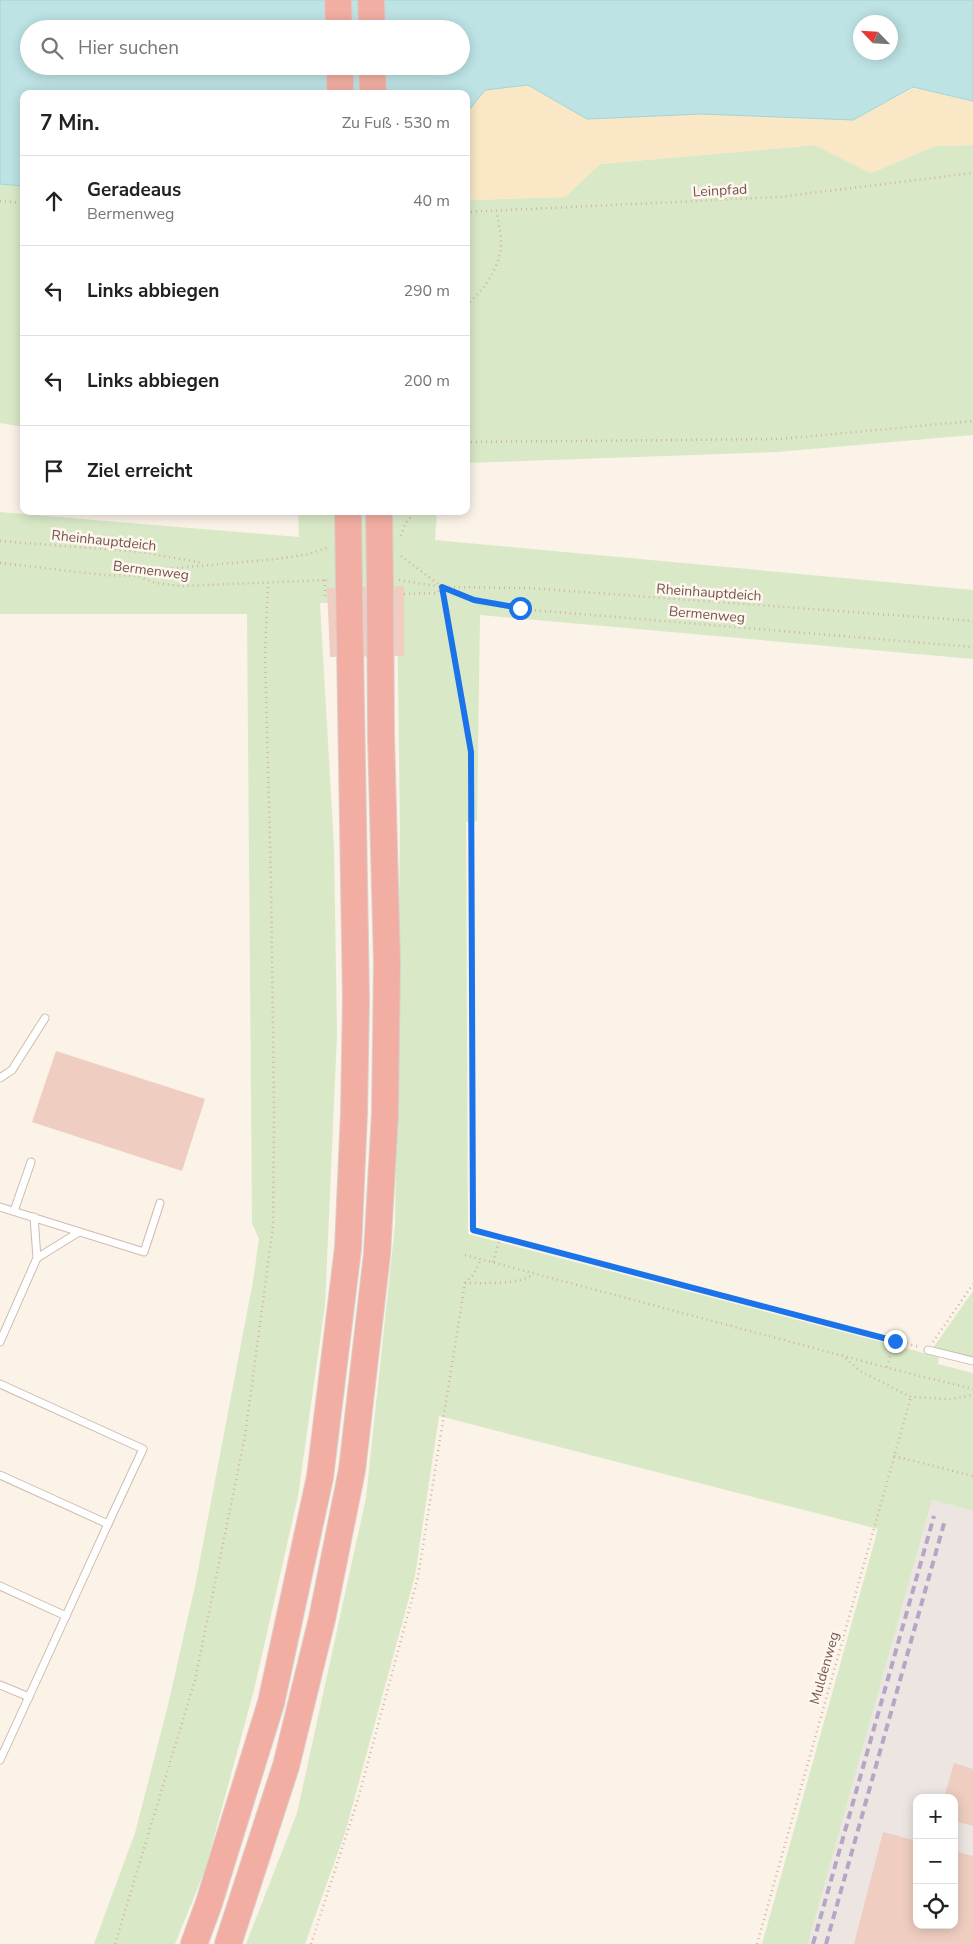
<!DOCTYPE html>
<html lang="de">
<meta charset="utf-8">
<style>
:root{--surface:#fff;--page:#f2f2f2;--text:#222;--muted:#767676;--line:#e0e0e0}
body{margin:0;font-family:"Nunito Sans",sans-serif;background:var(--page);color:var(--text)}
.controls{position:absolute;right:15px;bottom:15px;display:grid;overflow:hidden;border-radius:10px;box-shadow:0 2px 12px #0003}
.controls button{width:45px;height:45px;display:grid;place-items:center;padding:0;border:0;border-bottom:1px solid var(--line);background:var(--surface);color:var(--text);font:25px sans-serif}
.compass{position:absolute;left:853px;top:15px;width:45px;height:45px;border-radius:50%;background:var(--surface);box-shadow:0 2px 12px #0003;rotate:295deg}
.stop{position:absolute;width:15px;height:15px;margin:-11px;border:4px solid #1a73e8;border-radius:50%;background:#fff}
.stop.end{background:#1a73e8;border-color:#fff;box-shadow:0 1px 5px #0008}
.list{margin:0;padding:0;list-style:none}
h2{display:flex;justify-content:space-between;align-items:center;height:65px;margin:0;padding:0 20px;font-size:21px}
h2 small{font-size:16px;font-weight:400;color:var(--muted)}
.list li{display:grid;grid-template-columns:32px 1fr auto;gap:15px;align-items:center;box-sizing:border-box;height:90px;padding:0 20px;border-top:1px solid var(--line)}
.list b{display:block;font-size:19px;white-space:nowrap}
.list p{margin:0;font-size:16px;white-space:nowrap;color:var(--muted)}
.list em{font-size:16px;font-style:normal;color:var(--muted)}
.icon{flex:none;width:28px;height:28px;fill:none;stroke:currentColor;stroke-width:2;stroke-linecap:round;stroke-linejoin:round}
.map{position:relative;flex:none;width:973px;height:1944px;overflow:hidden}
.search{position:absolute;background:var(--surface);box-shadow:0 2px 12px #0003;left:20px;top:20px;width:450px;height:55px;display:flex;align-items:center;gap:12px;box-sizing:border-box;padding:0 18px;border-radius:28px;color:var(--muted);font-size:19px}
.panel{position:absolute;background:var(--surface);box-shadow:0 2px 12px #0003;left:20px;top:90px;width:450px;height:425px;border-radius:10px}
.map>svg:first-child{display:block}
.industrial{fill:#ece5e1;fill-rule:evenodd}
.green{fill:#d9e9c7}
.sand{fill:#f9e7c5}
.water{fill:#bde3e4;stroke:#a4d4d5;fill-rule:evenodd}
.building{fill:#efcec1}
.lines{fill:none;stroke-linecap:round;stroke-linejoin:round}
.lane-casing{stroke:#cfbbb1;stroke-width:9}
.highway-casing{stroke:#d8d0cd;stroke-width:28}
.path{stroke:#d4b1a4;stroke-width:2.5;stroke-dasharray:1 4;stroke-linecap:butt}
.lane{stroke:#fff;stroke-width:7}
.highway{stroke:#f2aea3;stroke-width:26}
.rail{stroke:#b3a7c5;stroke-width:4;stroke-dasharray:8 5;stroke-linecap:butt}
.highway-bridge-casing{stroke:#d8d0cd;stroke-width:28;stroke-linecap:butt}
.highway-bridge{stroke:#f2aea3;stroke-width:26}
.route{stroke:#1a73e8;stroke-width:6}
.labels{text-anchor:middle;stroke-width:5;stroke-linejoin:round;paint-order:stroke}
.street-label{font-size:14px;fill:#74574d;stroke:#fef6ef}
</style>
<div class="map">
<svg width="973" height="1944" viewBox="0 0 973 1944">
<rect width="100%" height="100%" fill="#fbf2e8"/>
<path class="industrial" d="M 932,1500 L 973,1511 L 973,1944 L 808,1944 ZM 917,1798 L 954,1798 L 954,1925 L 917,1925 Z"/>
<g class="green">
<path d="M 815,145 L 871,173 L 935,146 L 973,145 L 973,435 L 777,452 L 466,463 L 466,200 L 565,197 L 600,164 Z"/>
<path d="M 0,184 L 24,186 L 24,427 L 0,423 Z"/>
<path d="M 298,511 L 437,511 L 435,540 L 973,590 L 973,659 L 480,615 L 477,821 L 466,822 L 468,1234 L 939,1357 L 938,1364 L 973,1373 L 973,1511 L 932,1500 L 808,1944 L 762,1944 L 878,1529 L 439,1416 L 415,1576 L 345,1833 L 305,1944 L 246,1944 L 297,1813 L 366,1498 L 395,1225 L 400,829 L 397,602 L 320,603 L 334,848 L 337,1035 L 325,1305 L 298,1496 L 254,1690 L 205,1870 L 175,1944 L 94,1944 L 135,1833 L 168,1705 L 195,1586 L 253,1281 L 259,1239 L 252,1223 L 247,614 L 0,614 L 0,512 L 299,537 Z"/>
<path d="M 973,1291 L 973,1357 L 933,1348 Z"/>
</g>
<path class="sand" d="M 528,85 L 587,119 L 701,114 L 853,120 L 914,88 L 973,101 L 973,145 L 935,146 L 871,173 L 815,145 L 600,164 L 565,197 L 466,200 L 466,114 L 485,90 Z"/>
<path class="water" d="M 0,0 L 973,0 L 973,101 L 913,87 L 853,120 L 701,114 L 587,119 L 528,85 L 485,90 L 466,114 L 466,94 L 24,94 L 24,186 L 0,184 ZM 860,22 L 890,22 L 890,52 L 860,52 ZM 29,29 L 461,29 L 461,66 L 29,66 Z"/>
<g class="building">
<path d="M 404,586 L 404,656 L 330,657 L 327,588 Z"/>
<path d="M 56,1051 L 205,1099 L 182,1171 L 32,1122 Z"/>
<path d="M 954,1763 L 973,1769 L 973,1826 L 954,1821 L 954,1798 L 944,1798 Z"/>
<path d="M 883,1832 L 917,1841 L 917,1925 L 954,1925 L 954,1851 L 973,1856 L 973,1944 L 854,1944 Z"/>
</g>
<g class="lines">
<g class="lane-casing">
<g id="lane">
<path d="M 0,1078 L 12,1070 L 45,1018"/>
<path d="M 0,1207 L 144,1252 L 160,1203"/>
<path d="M 14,1211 L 31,1162"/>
<path d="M 37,1258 L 79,1232"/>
<path d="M 0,1342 L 37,1258 L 34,1217"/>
<path d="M 928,1350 L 973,1361"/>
<path d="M 0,1384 L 143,1449 L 108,1524"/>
<path d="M 0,1475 L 108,1524 L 0,1760"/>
<path d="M 0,1586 L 66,1616"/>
<path d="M 0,1685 L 29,1697"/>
</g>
</g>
<g class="highway-casing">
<g id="highway">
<path d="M 338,0 L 339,29"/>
<path d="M 371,0 L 372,29"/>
<path d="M 340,66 L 340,94"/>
<path d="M 372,66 L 373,94"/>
<path d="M 194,1944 L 209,1903 L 271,1703 L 320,1477 L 348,1248 L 354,1113 L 356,999 L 349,587"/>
<path d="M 228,1944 L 286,1766 L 322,1619 L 352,1470 L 377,1254 L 385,1114 L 387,962 L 381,736 L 380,587"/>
</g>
</g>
<g class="path">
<path d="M 0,201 L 24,203"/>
<path d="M 466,212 L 779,197 L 973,173"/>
<path d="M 466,305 C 483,292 501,266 501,244 C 501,233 498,222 497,212"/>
<path d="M 466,442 L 780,439 L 973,421"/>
<path d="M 401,536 L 405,524 L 415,511"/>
<path d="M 0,541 L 142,552 L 202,563"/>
<path d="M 401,556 L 442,587 L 471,752 L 473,1230 L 920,1347"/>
<path d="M 0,563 L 105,575 L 138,576 L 155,583 L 180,586 L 328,580"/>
<path d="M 138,575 L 154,570 L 276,559 L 309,554 L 327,548"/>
<path d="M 325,580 L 325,597 L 327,597"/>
<path d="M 399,580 L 442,587 L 474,600 L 520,609 L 973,647"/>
<path d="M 444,587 L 529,588 L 973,621"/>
<path d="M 404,594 L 437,593 L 442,587"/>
<path d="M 465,1255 L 896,1370 L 973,1389"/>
<path d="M 493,1262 L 500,1238"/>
<path d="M 465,1283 C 482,1283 521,1285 533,1274"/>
<path d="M 933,1342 L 973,1284"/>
<path d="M 842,1355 L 860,1371 L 911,1397 L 950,1399 L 973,1395"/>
<path d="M 887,1367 L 895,1341"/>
<path d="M 894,1456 L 973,1476"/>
<path d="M 115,1944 L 195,1680 L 245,1436 L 273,1226 L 274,1111 L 271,880 L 265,654 L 268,583"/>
<path d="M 311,1944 L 358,1799 L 418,1577 L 465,1283 L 474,1274 L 481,1259"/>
<path d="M 757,1944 L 911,1397"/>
</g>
<use href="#lane" class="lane"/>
<use href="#highway" class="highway"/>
<g class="rail">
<path d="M 813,1944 L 934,1516"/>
<path d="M 826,1944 L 945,1520"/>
</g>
<g class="highway-bridge-casing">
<g id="highway-bridge">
<path d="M 348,511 L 349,587"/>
<path d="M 379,511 L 380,587"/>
</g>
</g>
<use href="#highway-bridge" class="highway-bridge"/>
</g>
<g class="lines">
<path class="route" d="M 520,608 L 474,600 L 442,587 L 471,752 L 473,1230 L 895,1341"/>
</g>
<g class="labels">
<g class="street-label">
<text transform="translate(720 190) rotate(-3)" y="5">Leinpfad</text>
<text transform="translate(104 540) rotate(6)" y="5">Rheinhauptdeich</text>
<text transform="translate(151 570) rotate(7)" y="5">Bermenweg</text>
<text transform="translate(709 592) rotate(4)" y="5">Rheinhauptdeich</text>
<text transform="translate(707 614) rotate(5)" y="5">Bermenweg</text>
<text transform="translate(824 1668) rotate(-74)" y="5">Muldenweg</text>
</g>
</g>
</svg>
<div class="controls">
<button>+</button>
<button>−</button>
<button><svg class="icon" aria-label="locate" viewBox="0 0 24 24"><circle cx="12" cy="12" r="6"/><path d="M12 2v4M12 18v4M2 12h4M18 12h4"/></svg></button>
</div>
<svg class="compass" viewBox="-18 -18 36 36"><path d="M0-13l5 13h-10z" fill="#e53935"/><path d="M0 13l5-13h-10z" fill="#767676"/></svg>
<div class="stop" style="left:520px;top:608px"></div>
<div class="stop end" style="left:895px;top:1341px"></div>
<div class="search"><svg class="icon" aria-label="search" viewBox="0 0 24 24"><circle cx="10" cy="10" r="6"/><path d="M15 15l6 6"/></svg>Hier suchen</div>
<section class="panel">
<h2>7 Min.<small>Zu Fuß · 530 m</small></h2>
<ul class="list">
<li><svg class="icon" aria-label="ahead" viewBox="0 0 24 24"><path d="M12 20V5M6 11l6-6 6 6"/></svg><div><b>Geradeaus</b><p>Bermenweg</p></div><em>40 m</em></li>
<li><svg class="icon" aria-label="left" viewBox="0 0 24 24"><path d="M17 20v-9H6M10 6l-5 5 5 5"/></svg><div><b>Links abbiegen</b></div><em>290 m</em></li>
<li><svg class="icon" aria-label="left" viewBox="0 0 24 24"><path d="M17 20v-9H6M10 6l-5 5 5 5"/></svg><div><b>Links abbiegen</b></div><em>200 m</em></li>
<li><svg class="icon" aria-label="arrive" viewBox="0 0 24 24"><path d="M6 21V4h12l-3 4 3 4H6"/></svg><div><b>Ziel erreicht</b></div></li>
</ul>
</section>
</div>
